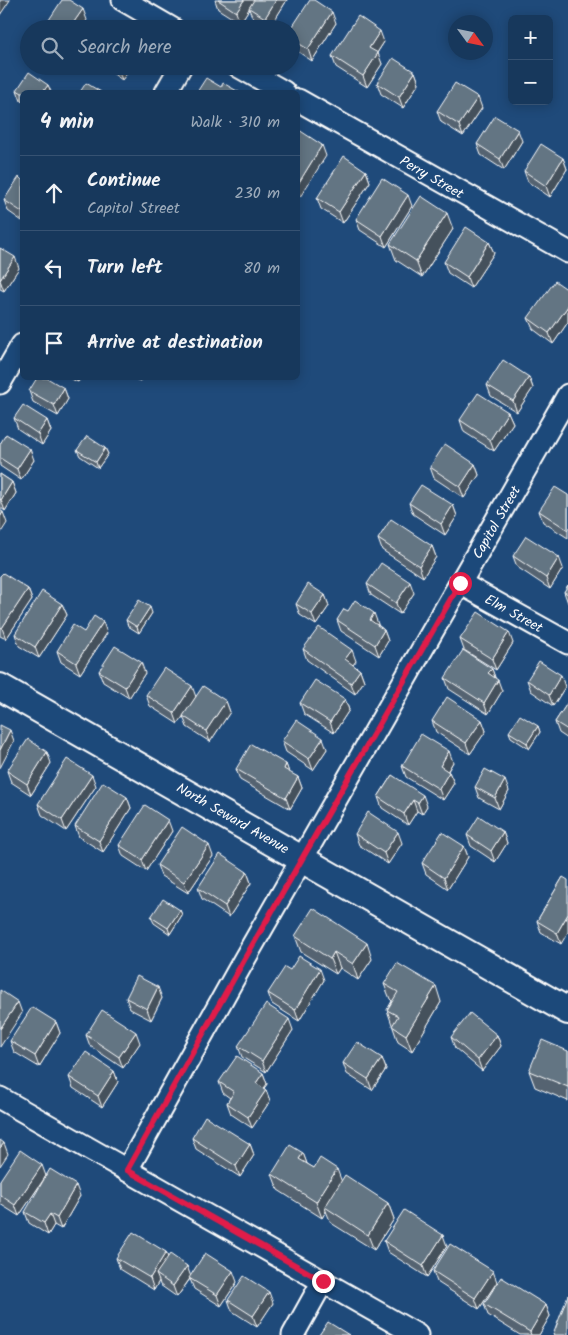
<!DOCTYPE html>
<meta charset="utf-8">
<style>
:root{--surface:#17385c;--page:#203f62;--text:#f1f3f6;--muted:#9eacbb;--line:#365272}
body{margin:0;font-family:Kalam,sans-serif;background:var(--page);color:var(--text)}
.controls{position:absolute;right:15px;top:15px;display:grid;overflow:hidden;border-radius:8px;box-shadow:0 2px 12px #0003}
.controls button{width:45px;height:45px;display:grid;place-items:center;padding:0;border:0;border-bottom:1px solid var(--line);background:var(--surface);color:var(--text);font:25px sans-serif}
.compass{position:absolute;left:448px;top:15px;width:45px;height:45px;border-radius:50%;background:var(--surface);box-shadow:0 2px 12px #0003;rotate:123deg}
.stop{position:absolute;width:15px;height:15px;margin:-11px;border:4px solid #e11d48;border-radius:50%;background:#fff}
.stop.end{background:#e11d48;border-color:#fff;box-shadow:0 1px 5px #0008}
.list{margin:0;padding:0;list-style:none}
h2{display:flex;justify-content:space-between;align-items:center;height:65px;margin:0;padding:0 20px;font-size:21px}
h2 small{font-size:16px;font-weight:400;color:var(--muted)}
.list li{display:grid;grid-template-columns:32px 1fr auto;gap:15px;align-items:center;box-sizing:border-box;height:75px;padding:0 20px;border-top:1px solid var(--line)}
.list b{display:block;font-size:19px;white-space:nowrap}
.list p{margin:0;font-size:16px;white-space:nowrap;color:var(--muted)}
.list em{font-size:16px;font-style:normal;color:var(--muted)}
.icon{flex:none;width:28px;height:28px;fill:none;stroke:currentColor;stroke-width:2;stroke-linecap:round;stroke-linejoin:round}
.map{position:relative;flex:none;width:568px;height:1335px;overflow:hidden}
.search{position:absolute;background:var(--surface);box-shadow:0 2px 12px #0003;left:20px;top:20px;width:280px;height:55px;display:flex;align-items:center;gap:12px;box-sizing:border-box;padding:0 18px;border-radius:28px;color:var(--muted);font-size:19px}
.panel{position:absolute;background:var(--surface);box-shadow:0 2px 12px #0003;left:20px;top:90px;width:280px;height:290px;border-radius:8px}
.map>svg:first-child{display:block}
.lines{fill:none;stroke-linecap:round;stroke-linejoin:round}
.minor-casing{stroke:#fff;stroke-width:25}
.tertiary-casing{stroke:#fff;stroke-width:30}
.minor{stroke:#1f4a7a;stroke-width:21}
.tertiary{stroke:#1f4a7a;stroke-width:26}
.wall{fill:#556471;stroke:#fff}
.shaded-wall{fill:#45515c;stroke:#fff}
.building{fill:#637483;stroke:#fff}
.route{stroke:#e11d48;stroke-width:6}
.labels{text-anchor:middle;stroke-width:4;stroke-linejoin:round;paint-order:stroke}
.street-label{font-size:14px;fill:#fff;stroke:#1f4a7a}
</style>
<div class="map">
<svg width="568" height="1335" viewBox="0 0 568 1335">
<rect width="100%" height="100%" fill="#1f4a7a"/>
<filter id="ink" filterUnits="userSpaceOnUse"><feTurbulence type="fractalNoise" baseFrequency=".02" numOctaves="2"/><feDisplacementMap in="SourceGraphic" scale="10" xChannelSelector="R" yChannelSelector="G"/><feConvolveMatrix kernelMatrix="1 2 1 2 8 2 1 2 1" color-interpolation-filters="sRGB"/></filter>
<g filter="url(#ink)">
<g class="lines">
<g class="minor-casing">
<g id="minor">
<path d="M 123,0 L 173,29"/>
<path d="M 238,66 L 284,92"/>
<path d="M 166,92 L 181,66"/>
<path d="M 298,100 L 568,252"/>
<path d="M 0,383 L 22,345"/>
<path d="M 460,583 L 568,643"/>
<path d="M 0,1098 L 417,1335"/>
<path d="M 127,1170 L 244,960 L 568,395"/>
<path d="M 293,1335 L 323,1281"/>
</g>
</g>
<g class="tertiary-casing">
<path id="tertiary" d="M 0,687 L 568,1011"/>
</g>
<use href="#minor" class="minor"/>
<use href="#tertiary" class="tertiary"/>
</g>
<g class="wall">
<path d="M 215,0 L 287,0 L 269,29 L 253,19 L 249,9 L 240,23 L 218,9 Z"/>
<path d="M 336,23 L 312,61 L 291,47 L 291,29 Z"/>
<path d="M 384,42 L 377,53 L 382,64 L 367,87 L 336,67 L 332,56 Z"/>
<path d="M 102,66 L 132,66 L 122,80 Z"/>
<path d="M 415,72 L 419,83 L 403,108 L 381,94 L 377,83 Z"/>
<path d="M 48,85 L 51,92 L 22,92 L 22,102 L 21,101 L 17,90 Z"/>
<path d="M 482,108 L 463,136 L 441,122 L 437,111 Z"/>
<path d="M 522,141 L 504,170 L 481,155 L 477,144 Z"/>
<path d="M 563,158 L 567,169 L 550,197 L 528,182 L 524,171 Z"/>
<path d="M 366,171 L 370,182 L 343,223 L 321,209 L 317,198 Z"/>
<path d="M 22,180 L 22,221 L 8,211 L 4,200 Z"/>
<path d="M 412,206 L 386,247 L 360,230 L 356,219 Z"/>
<path d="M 453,229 L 422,277 L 396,260 L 390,244 Z"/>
<path d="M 489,242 L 494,253 L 471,288 L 448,273 L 444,262 Z"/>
<path d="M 0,248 L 19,268 L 4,291 L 0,289 Z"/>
<path d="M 568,290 L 568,322 L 553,344 L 533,329 L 528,318 Z"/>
<path d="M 529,377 L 533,388 L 517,412 L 491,396 L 487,385 Z"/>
<path d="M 69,378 L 81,378 L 78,382 Z"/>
<path d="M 132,378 L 142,378 L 140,381 Z"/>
<path d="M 64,388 L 68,399 L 58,416 L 33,402 L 29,391 Z"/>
<path d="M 508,412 L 513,423 L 494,451 L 464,432 L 460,420 Z"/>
<path d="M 14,418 L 47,420 L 51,431 L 42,445 L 18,429 Z"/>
<path d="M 0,444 L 34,460 L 21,480 L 0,466 Z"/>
<path d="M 105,448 L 108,454 L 98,468 L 80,456 L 77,450 Z"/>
<path d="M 475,464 L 479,475 L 464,498 L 434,478 L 430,467 Z"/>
<path d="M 0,474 L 12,482 L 16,493 L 5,511 L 0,507 Z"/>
<path d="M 568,495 L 568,538 L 543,522 L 539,511 Z"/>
<path d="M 409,503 L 453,505 L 457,516 L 445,535 L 413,514 Z"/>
<path d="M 378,539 L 432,546 L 436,557 L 423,577 L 382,550 Z"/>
<path d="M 513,556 L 563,568 L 550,589 L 517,567 Z"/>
<path d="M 0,576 L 28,589 L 32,600 L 6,639 L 0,636 Z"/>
<path d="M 367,584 L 414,593 L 400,614 L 371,595 Z"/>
<path d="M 568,585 L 568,603 L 564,592 Z"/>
<path d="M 325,595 L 329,606 L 316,625 L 300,615 L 296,604 Z"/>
<path d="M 62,604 L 67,615 L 39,658 L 19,646 L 15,634 Z"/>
<path d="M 348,611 L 378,624 L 378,625 L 384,630 L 388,641 L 379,656 L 341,631 L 337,620 Z"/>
<path d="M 152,613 L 139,633 L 128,626 L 126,620 Z"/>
<path d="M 84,632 L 107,633 L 80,674 L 61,662 L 57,651 Z"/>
<path d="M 460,639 L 513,643 L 496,670 L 464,650 Z"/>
<path d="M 303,649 L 356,661 L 353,665 L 360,670 L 364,681 L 355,694 L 307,660 Z"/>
<path d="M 492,669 L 495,678 L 502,691 L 488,714 L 449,689 L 445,678 Z"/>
<path d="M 99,671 L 145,673 L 129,698 L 103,682 Z"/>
<path d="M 527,680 L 565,687 L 553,706 L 531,691 Z"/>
<path d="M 146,695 L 196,697 L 178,724 L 150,706 Z"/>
<path d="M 345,699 L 349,710 L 334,733 L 304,714 L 300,703 Z"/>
<path d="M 226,701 L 230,712 L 210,742 L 187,727 L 183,716 Z"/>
<path d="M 568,702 L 568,739 L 559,733 L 555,722 Z"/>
<path d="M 482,720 L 486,731 L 470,754 L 436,732 L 432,721 Z"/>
<path d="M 538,726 L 540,732 L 529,749 L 511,737 L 509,732 Z"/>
<path d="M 282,741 L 327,749 L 313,770 L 286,752 Z"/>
<path d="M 453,762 L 448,771 L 449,772 L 454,783 L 443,800 L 406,777 L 402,766 Z"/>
<path d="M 51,763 L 31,795 L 11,782 L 7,771 Z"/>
<path d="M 286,764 L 289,773 L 298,777 L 302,788 L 290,809 L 240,780 L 236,769 Z"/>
<path d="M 392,775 L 427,806 L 422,814 L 417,811 L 408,825 L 382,808 L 378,797 Z"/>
<path d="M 96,786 L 66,831 L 42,815 L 38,804 Z"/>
<path d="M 475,787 L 509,791 L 499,809 L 479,798 Z"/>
<path d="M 127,797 L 131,808 L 103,852 L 79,837 L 75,826 Z"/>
<path d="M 172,831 L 146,871 L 123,856 L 119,845 Z"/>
<path d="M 503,832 L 507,843 L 495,862 L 471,846 L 467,835 Z"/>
<path d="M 355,834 L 402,843 L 388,864 L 359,845 Z"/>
<path d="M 464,846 L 468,857 L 448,889 L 426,874 L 422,863 Z"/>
<path d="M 213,856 L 188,893 L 161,876 L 157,865 Z"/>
<path d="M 247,872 L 251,883 L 229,917 L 202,899 L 198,888 Z"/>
<path d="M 563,877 L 561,944 L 541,932 L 537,921 Z"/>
<path d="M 180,910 L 182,915 L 170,934 L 154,923 L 151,917 Z"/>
<path d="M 295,936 L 372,959 L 358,980 L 340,968 L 336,974 L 301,952 Z"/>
<path d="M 290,970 L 324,980 L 299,1021 L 272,1004 L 268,993 Z"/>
<path d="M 384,984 L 441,1002 L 412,1051 L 398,1042 L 387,1010 L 392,1001 L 390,999 Z"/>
<path d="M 126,998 L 162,998 L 151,1020 L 130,1009 Z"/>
<path d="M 56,1022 L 60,1033 L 39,1067 L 14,1052 L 10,1041 Z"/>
<path d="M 293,1030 L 266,1072 L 242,1057 L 238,1046 Z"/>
<path d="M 86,1035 L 140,1043 L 123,1068 L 90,1046 Z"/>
<path d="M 497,1035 L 501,1046 L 482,1071 L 455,1048 L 451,1037 Z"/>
<path d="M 568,1051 L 568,1101 L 535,1087 L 529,1071 Z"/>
<path d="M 382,1058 L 386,1069 L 372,1090 L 347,1074 L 343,1063 Z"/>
<path d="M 114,1071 L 118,1082 L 102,1107 L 73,1088 L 69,1077 Z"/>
<path d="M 263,1073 L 267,1084 L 264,1088 L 266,1090 L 270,1101 L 252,1128 L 231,1114 L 227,1103 L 230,1098 L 223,1093 L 219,1082 Z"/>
<path d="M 192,1138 L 250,1144 L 254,1155 L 240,1177 L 196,1149 Z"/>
<path d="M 303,1153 L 307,1164 L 314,1168 L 388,1203 L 394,1219 L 374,1250 L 331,1223 L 326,1211 L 322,1218 L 278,1190 L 272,1174 Z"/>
<path d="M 46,1176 L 19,1216 L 0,1204 L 0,1180 Z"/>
<path d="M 80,1196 L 61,1229 L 54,1225 L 48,1235 L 29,1223 L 25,1212 Z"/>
<path d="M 384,1241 L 447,1246 L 427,1277 L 388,1252 Z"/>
<path d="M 166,1252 L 168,1258 L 187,1266 L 190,1276 L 237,1282 L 221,1306 L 194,1289 L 190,1279 L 177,1297 L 160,1285 L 159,1281 L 154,1290 L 120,1269 L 116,1258 Z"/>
<path d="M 433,1271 L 497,1282 L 479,1309 L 437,1282 Z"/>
<path d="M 228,1300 L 273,1303 L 257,1327 L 232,1311 Z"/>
<path d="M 484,1304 L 546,1305 L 550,1316 L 539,1335 L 520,1335 L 488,1315 Z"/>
</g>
<g class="shaded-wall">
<path d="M 0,0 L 10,0 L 0,15 Z"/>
<path d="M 244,0 L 255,0 L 249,8 L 249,9 L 240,23 L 236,12 Z"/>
<path d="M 276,0 L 287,0 L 269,29 L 265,18 Z"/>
<path d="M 83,9 L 87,20 L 81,29 L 69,29 Z"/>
<path d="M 332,12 L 336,23 L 312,61 L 308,49 Z"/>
<path d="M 380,31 L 384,42 L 373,59 L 369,48 Z"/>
<path d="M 378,53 L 382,64 L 367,87 L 363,76 Z"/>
<path d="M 120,66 L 132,66 L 122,80 L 118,69 Z"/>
<path d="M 415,72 L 419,83 L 403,108 L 399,97 Z"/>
<path d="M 48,85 L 51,92 L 43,92 Z"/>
<path d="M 478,97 L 482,108 L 463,136 L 459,125 Z"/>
<path d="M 518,130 L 522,141 L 504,170 L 500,159 Z"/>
<path d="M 322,145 L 326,156 L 300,197 L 298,190 L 298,184 Z"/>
<path d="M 563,158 L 567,169 L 550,197 L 546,186 Z"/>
<path d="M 366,171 L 370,182 L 343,223 L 339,212 Z"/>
<path d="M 408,195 L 412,206 L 386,247 L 382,236 Z"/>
<path d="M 447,213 L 453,229 L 422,277 L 416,261 Z"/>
<path d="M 489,242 L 494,253 L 471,288 L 467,277 Z"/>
<path d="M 15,257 L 19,268 L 4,291 L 0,280 Z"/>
<path d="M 568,306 L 568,322 L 553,344 L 549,333 Z"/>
<path d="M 529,377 L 533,388 L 517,412 L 513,401 Z"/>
<path d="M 76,378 L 81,378 L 78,382 Z"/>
<path d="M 64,388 L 68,399 L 58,416 L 54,405 Z"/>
<path d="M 508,412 L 513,423 L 494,451 L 490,440 Z"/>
<path d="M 47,420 L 51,431 L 42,445 L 38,434 Z"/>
<path d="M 105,448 L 108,454 L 98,468 L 96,462 Z"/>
<path d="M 30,449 L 34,460 L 21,480 L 17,469 Z"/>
<path d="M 475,464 L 479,475 L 464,498 L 460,487 Z"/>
<path d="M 12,482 L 16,493 L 5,511 L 1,500 Z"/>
<path d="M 453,505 L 457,516 L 445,535 L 441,524 Z"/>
<path d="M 3,512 L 7,523 L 0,534 L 0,517 Z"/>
<path d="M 432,546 L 436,557 L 423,577 L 419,566 Z"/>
<path d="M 559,557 L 563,568 L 550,589 L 546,578 Z"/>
<path d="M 410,582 L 414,593 L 400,614 L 396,603 Z"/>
<path d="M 28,589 L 32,600 L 6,639 L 2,628 Z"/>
<path d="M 325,595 L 329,606 L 316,625 L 312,614 Z"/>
<path d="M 62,604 L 67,615 L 39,658 L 35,647 Z"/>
<path d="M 150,607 L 152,613 L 139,633 L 137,627 Z"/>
<path d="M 374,613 L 378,624 L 374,631 L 370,620 Z"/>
<path d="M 103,622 L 107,633 L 80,674 L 76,663 Z"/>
<path d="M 384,630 L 388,641 L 379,656 L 375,645 Z"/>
<path d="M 509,632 L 513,643 L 496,670 L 492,659 Z"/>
<path d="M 352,650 L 356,661 L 349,670 L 345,659 Z"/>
<path d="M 141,662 L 145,673 L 129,698 L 125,687 Z"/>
<path d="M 492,669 L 496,680 L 488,673 Z"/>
<path d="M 360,670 L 364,681 L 355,694 L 351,683 Z"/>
<path d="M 561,675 L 565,687 L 553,706 L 549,695 Z"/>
<path d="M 498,680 L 502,691 L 488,714 L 484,703 Z"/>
<path d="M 192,686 L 196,697 L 178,724 L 174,713 Z"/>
<path d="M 345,699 L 349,710 L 334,733 L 330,722 Z"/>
<path d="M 226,701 L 230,712 L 210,742 L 206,731 Z"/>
<path d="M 482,720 L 486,731 L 470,754 L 466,743 Z"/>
<path d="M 538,726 L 540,732 L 529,749 L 527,743 Z"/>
<path d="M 10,730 L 14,741 L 0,768 L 0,750 Z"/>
<path d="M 323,738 L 327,749 L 313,770 L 309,759 Z"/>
<path d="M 449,751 L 453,762 L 444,777 L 440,766 Z"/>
<path d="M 47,752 L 51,763 L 31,795 L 27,784 Z"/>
<path d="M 286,764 L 290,775 L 284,769 Z"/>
<path d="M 449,772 L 454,783 L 443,800 L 439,789 Z"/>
<path d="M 92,775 L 96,786 L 66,831 L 62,820 Z"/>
<path d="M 298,777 L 302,788 L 290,809 L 286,798 Z"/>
<path d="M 505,780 L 509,791 L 499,809 L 495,798 Z"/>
<path d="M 423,795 L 427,806 L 422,814 L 418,803 Z"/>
<path d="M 127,797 L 131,808 L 103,852 L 99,841 Z"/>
<path d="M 413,800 L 417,811 L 408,825 L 404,814 Z"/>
<path d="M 168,820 L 172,831 L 146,871 L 142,860 Z"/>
<path d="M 398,832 L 402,843 L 388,864 L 384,853 Z"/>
<path d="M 503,832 L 507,843 L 495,862 L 491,851 Z"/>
<path d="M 209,845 L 213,856 L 188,893 L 184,882 Z"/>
<path d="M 464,846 L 468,857 L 448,889 L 444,878 Z"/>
<path d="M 247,872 L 251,883 L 229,917 L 225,906 Z"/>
<path d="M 180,910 L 182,915 L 170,934 L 168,928 Z"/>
<path d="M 568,914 L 568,932 L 561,944 L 557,933 Z"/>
<path d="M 367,943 L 372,959 L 358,980 L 353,964 Z"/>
<path d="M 334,952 L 340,968 L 336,974 L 330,959 Z"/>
<path d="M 320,969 L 324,980 L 299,1021 L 295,1010 Z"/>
<path d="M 436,986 L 441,1002 L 412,1051 L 406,1035 Z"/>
<path d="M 158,987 L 162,998 L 151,1020 L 147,1009 Z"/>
<path d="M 18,1002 L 22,1013 L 0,1047 L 0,1029 Z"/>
<path d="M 289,1019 L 293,1030 L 266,1072 L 262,1061 Z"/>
<path d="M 56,1022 L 60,1033 L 39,1067 L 35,1056 Z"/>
<path d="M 136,1032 L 140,1043 L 123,1068 L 119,1057 Z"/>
<path d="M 497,1035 L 501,1046 L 482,1071 L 478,1060 Z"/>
<path d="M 382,1058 L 386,1069 L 372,1090 L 368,1079 Z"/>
<path d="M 114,1071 L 118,1082 L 102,1107 L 98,1096 Z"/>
<path d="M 263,1073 L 267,1084 L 260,1094 L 256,1083 Z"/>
<path d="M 266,1090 L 270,1101 L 252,1128 L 248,1117 Z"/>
<path d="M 4,1143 L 8,1154 L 0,1166 L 0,1148 Z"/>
<path d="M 250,1144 L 254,1155 L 240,1177 L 236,1166 Z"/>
<path d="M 303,1153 L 309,1169 L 299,1159 Z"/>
<path d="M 42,1165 L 46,1176 L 19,1216 L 15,1205 Z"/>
<path d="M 337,1169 L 343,1185 L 325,1207 L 326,1211 L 322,1218 L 316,1202 Z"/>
<path d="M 76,1185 L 80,1196 L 61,1229 L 57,1218 Z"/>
<path d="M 388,1203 L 394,1219 L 374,1250 L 368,1235 Z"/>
<path d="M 50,1214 L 54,1225 L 48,1235 L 44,1223 Z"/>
<path d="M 443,1235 L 447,1246 L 427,1277 L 423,1266 Z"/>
<path d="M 166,1252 L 170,1263 L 156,1274 L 159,1281 L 154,1290 L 150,1278 Z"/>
<path d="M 187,1266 L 191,1277 L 177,1297 L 173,1286 Z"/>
<path d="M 233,1271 L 237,1282 L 221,1306 L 217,1295 Z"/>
<path d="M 493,1271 L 497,1282 L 479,1309 L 475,1298 Z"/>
<path d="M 269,1292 L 273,1303 L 257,1327 L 253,1316 Z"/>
<path d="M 546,1305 L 550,1316 L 539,1335 L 531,1335 L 530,1332 Z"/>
</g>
<g class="building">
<path d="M 62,0 L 69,0 L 83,9 L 69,29 L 43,29 Z"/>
<path d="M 218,0 L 244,0 L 236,12 Z"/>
<path d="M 254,0 L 276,0 L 265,18 L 249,8 Z"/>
<path d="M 310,0 L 314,0 L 332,12 L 308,49 L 291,39 L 291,29 Z"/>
<path d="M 358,16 L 380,31 L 369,48 L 378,53 L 363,76 L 332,56 Z"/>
<path d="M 118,25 L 124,29 L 116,29 Z"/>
<path d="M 393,58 L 415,72 L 399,97 L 377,83 Z"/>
<path d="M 113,66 L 120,66 L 118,69 Z"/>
<path d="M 29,72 L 48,85 L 43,92 L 22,93 L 17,90 Z"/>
<path d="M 206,78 L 221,87 L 223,83 L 239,92 L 197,92 Z"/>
<path d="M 86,83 L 101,92 L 80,92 Z"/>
<path d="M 455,83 L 478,97 L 459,125 L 437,111 Z"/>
<path d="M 495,116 L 518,130 L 500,159 L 477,144 Z"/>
<path d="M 299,130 L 322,145 L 298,184 L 298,133 Z"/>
<path d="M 541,144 L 563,158 L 546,186 L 524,171 Z"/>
<path d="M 344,156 L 366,171 L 339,212 L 317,198 Z"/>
<path d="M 19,177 L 22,180 L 22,212 L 4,200 Z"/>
<path d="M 382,178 L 408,195 L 382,236 L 356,219 Z"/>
<path d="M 421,196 L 447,213 L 416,261 L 390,244 Z"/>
<path d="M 466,227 L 489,242 L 467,277 L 444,262 Z"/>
<path d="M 0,248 L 15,257 L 0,280 Z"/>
<path d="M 555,281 L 568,290 L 568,306 L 549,333 L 528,318 Z"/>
<path d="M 503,360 L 529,377 L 513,401 L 487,385 Z"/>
<path d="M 37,378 L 47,378 L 64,388 L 54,405 L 29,391 Z"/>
<path d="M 478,393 L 508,412 L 490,440 L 460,420 Z"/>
<path d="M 23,405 L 47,420 L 38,434 L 14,418 Z"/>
<path d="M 6,434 L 30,449 L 17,469 L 0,458 L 0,444 Z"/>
<path d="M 87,436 L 105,448 L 96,462 L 77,450 Z"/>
<path d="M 445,444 L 475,464 L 460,487 L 430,467 Z"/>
<path d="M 0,474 L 12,482 L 1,500 L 0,499 Z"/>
<path d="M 421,485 L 453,505 L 441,524 L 409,503 Z"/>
<path d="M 555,487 L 568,495 L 568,530 L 539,511 Z"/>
<path d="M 0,510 L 3,512 L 0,517 Z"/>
<path d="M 391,519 L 432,546 L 419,566 L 378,539 Z"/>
<path d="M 526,536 L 559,557 L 546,578 L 513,556 Z"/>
<path d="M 381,563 L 410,582 L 396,603 L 367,584 Z"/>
<path d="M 3,573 L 28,589 L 2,628 L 0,627 L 0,576 Z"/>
<path d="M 308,584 L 325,595 L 312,614 L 296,604 Z"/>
<path d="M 568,585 L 568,594 L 564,592 Z"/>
<path d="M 42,591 L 62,604 L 35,647 L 15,634 Z"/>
<path d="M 139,600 L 150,607 L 137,627 L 126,620 Z"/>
<path d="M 355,600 L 374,613 L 370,620 L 384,630 L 375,645 L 337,620 L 344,609 L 348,611 Z"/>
<path d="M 478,612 L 509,632 L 492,659 L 460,639 Z"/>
<path d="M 94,616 L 103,622 L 76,663 L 57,651 L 73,625 L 84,632 Z"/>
<path d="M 319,627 L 352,650 L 345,659 L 360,670 L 351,683 L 303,649 Z"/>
<path d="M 115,646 L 141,662 L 125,687 L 99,671 Z"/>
<path d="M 463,650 L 492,669 L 488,673 L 498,680 L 484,703 L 445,678 Z"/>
<path d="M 539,661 L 561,675 L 549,695 L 527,680 Z"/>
<path d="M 164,668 L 192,686 L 174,713 L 146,695 Z"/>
<path d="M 315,680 L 345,699 L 330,722 L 300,703 Z"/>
<path d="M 203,686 L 226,701 L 206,731 L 183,716 Z"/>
<path d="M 447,697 L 482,720 L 466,743 L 432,721 Z"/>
<path d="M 568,702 L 568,730 L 555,722 Z"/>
<path d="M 520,715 L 538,726 L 527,743 L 509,732 Z"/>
<path d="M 296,720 L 323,738 L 309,759 L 282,741 Z"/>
<path d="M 0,725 L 10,730 L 0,750 Z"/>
<path d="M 421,734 L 449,751 L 440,766 L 449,772 L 439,789 L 402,766 Z"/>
<path d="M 28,739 L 47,752 L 27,784 L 7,771 Z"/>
<path d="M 251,744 L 286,764 L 284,769 L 298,777 L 286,798 L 236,769 Z"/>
<path d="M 67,759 L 92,775 L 62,820 L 38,804 Z"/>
<path d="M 485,769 L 505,780 L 495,798 L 475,787 Z"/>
<path d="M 392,775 L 423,795 L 418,803 L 413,800 L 404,814 L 378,797 Z"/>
<path d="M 103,782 L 127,797 L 99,841 L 75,826 Z"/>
<path d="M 145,805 L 168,820 L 142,860 L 119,845 Z"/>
<path d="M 368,812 L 398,832 L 384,853 L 355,834 Z"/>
<path d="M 479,816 L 503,832 L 491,851 L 467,835 Z"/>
<path d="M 182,827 L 209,845 L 184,882 L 157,865 Z"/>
<path d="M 442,832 L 464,846 L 444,878 L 422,863 Z"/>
<path d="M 220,854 L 247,872 L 225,906 L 198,888 Z"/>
<path d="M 563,877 L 568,880 L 568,914 L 557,933 L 537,921 Z"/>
<path d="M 163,899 L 180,910 L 168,928 L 151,917 Z"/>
<path d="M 313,908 L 367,943 L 353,964 L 334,952 L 330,959 L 295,936 Z"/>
<path d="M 299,956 L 320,969 L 295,1010 L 268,993 L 285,967 L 290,970 Z"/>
<path d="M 397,963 L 436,986 L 406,1035 L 392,1026 L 398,1016 L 387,1010 L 398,992 L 384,984 Z"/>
<path d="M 137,976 L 158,987 L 147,1009 L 126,998 Z"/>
<path d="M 0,990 L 18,1002 L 0,1029 Z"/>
<path d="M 266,1004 L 289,1019 L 262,1061 L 238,1046 Z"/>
<path d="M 32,1007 L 56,1022 L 35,1056 L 10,1041 Z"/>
<path d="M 102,1010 L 136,1032 L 119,1057 L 86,1035 Z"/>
<path d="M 470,1013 L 497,1035 L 478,1060 L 451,1037 Z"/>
<path d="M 542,1040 L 568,1051 L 568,1087 L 529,1071 Z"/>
<path d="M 357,1042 L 382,1058 L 368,1079 L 343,1063 Z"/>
<path d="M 86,1052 L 114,1071 L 98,1096 L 69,1077 Z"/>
<path d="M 237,1056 L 263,1073 L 256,1083 L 266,1090 L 248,1117 L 227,1103 L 234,1092 L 219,1082 Z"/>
<path d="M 205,1116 L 250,1144 L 236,1166 L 192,1138 Z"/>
<path d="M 0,1140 L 4,1143 L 0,1148 Z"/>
<path d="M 290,1145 L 303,1153 L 299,1159 L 314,1168 L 320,1158 L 337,1169 L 316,1202 L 272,1174 Z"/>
<path d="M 20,1150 L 42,1165 L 15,1205 L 0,1195 L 0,1180 Z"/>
<path d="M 50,1169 L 76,1185 L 57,1218 L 50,1214 L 44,1223 L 25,1212 Z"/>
<path d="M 345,1175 L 388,1203 L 368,1235 L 325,1207 Z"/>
<path d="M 404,1210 L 443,1235 L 423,1266 L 384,1241 Z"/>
<path d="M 133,1232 L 166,1252 L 150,1278 L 116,1258 Z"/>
<path d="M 450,1244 L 493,1271 L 475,1298 L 433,1271 Z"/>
<path d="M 205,1253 L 233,1271 L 217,1295 L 189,1278 Z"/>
<path d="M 170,1254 L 187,1266 L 173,1286 L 156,1274 Z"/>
<path d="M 244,1276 L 269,1292 L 253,1316 L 228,1300 Z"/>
<path d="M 501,1277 L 546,1305 L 530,1332 L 484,1304 Z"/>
<path d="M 568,1295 L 568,1335 L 553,1335 Z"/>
<path d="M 328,1322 L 349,1335 L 319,1335 Z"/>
</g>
</g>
<g class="lines" filter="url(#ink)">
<path class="route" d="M 323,1281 L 127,1170 L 244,960 L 460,583"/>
</g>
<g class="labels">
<g class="street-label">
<text transform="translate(432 177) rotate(30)" y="5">Perry Street</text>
<text transform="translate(496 522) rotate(-60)" y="5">Capitol Street</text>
<text transform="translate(514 613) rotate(29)" y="5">Elm Street</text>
<text transform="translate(233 818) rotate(30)" y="5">North Seward Avenue</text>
</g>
</g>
</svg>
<div class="controls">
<button>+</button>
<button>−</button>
</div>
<svg class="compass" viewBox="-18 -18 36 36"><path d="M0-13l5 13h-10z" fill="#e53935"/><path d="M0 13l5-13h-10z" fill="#9eacbb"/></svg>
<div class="stop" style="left:460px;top:583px"></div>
<div class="stop end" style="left:323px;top:1281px"></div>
<div class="search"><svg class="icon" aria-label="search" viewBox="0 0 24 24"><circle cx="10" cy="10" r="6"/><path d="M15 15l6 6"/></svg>Search here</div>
<section class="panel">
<h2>4 min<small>Walk · 310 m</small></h2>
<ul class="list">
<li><svg class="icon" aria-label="ahead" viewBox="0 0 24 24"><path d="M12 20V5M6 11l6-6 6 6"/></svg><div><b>Continue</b><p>Capitol Street</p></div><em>230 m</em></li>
<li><svg class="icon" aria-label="left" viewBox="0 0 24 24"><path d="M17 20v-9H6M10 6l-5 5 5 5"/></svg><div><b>Turn left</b></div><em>80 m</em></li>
<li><svg class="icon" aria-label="arrive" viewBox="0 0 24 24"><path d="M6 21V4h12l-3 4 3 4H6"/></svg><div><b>Arrive at destination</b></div></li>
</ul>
</section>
</div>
